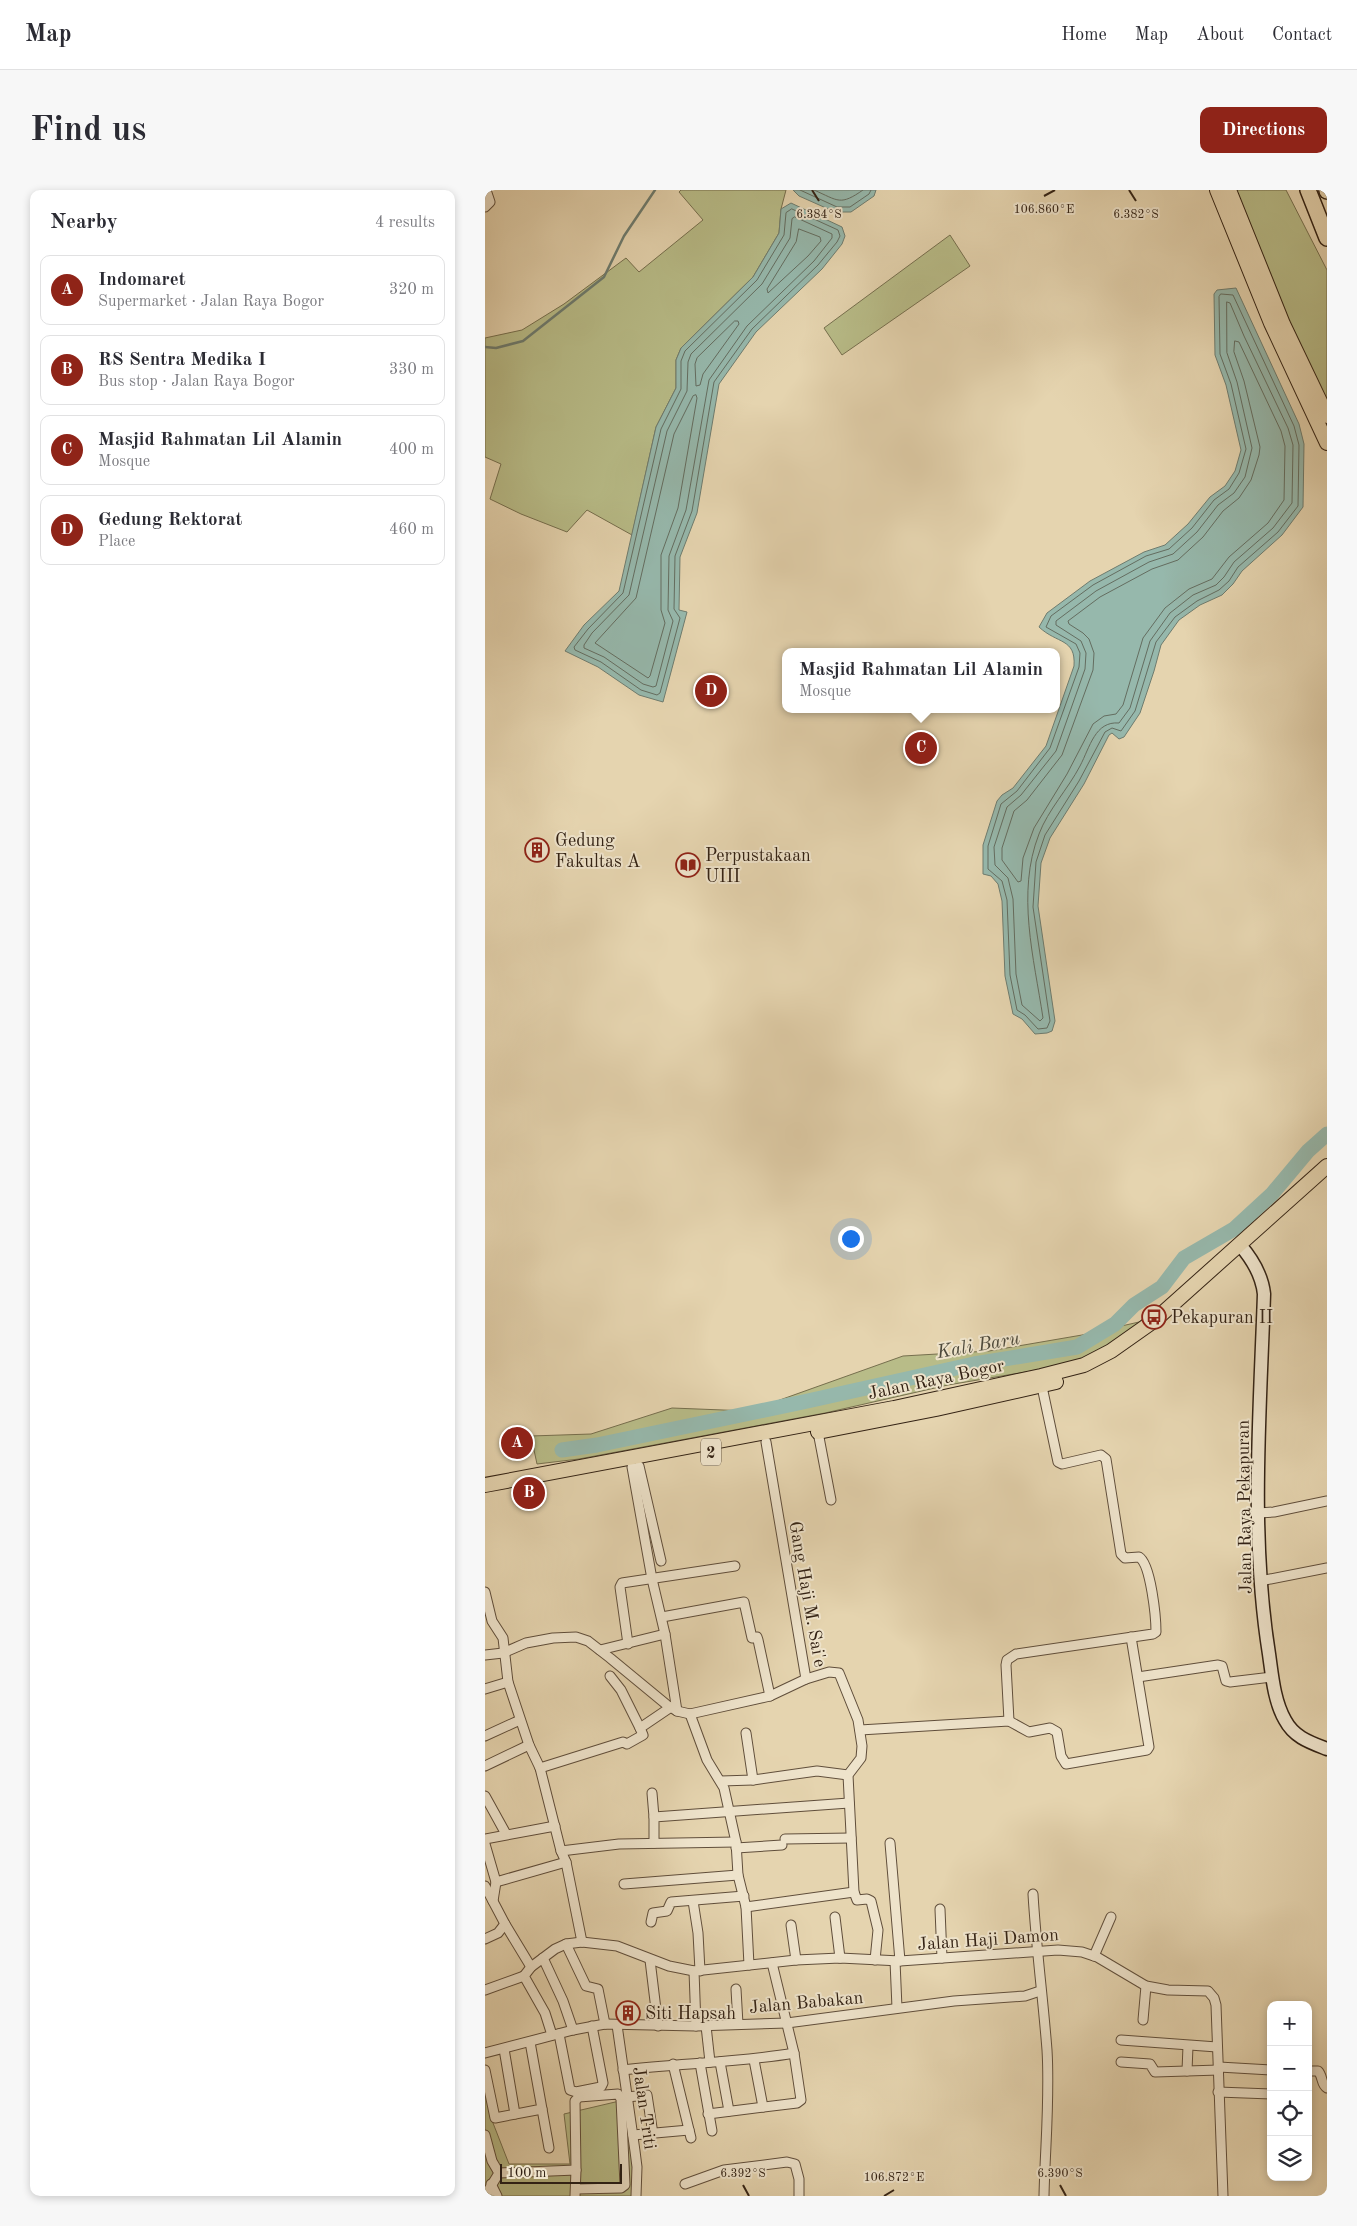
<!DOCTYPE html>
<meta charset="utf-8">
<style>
:root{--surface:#fff;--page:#f7f7f7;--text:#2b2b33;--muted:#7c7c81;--line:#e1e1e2;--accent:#8f2418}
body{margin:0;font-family:"Old Standard TT",serif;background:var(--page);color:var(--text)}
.controls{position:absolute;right:15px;bottom:15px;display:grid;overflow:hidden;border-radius:10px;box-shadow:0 2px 8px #0003}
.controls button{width:45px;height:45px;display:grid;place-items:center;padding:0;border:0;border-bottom:1px solid var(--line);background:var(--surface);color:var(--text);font:25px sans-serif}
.scale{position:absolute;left:15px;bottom:12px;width:122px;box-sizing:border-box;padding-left:5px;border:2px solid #332214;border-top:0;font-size:14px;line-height:18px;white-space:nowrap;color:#332214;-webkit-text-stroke:4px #eee3cb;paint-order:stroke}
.you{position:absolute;left:365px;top:1048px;width:18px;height:18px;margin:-12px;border:4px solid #fff;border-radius:50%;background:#1a73e8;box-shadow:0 0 0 8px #1a73e833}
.badge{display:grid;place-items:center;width:32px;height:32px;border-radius:50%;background:var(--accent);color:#fff;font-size:16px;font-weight:700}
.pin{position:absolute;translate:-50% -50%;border:2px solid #fff;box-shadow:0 1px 5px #0006}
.popup{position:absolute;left:297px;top:458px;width:278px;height:65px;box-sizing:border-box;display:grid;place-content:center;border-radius:10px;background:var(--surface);filter:drop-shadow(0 1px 4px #0005);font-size:16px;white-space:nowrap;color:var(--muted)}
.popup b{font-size:19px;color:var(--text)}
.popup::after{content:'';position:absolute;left:50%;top:100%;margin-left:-10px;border:10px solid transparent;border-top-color:var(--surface)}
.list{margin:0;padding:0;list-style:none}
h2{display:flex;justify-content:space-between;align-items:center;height:65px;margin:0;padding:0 20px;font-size:21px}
h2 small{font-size:16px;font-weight:400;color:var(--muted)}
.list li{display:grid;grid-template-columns:32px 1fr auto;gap:15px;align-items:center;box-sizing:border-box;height:70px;margin:0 10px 10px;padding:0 10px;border:1px solid var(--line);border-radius:10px}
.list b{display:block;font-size:19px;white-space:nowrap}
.list p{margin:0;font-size:16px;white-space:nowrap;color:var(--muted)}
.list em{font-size:16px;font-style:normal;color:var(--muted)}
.icon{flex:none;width:28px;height:28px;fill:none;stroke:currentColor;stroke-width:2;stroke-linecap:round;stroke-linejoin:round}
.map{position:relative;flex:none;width:842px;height:2006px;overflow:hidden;border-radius:10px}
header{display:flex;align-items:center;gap:30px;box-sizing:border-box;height:70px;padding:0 25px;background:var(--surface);border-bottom:1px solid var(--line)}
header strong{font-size:24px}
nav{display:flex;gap:28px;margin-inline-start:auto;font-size:18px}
.intro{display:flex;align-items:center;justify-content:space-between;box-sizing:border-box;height:120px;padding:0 30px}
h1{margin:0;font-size:35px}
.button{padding:12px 22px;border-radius:10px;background:var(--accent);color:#fff;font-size:18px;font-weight:700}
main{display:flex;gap:30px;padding:0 30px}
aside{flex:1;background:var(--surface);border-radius:10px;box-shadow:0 2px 8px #0003}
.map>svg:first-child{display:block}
.green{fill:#b8bc88;stroke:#766f4e}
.water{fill:#96b8ac;stroke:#6e7c6f}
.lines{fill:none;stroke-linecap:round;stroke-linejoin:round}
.shore{stroke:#646d60;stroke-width:1}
.stream{stroke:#6e7c6f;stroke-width:2.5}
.river{stroke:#96b8ac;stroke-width:15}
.minor-casing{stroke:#604e3b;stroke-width:11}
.secondary-casing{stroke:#332214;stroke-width:15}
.trunk-casing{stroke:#332214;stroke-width:16}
.motorway-casing{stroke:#332214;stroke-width:18}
.minor{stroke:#eee3cb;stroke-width:9}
.secondary{stroke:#eee3cb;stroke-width:12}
.trunk{stroke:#e5d4af;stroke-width:14}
.motorway{stroke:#e5d4af;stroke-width:15}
.ticks{fill:none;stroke:#332214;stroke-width:2}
.labels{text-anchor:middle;stroke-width:4;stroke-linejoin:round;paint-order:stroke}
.shield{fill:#eee3cb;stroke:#6b5c4b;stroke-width:1}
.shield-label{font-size:16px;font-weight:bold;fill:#332214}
.poi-label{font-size:18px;fill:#332214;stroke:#eee3cb;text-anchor:start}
.street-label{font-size:18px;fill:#332214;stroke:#eee3cb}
.water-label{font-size:19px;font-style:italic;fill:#4c483a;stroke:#eee3cb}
.ticks-label{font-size:12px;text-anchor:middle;fill:#332214;stroke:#eee3cb;stroke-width:4;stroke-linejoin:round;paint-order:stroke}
</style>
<header>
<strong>Map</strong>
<nav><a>Home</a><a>Map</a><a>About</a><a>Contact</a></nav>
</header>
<div class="intro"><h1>Find us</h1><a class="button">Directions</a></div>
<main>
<aside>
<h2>Nearby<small>4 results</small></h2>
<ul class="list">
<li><span class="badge">A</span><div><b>Indomaret</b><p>Supermarket · Jalan Raya Bogor</p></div><em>320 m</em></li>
<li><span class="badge">B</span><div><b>RS Sentra Medika I</b><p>Bus stop · Jalan Raya Bogor</p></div><em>330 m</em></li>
<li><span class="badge">C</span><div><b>Masjid Rahmatan Lil Alamin</b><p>Mosque</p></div><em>400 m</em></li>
<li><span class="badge">D</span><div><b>Gedung Rektorat</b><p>Place</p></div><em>460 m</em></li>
</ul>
</aside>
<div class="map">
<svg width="842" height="2006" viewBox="0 0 842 2006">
<rect width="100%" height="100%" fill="#e5d4af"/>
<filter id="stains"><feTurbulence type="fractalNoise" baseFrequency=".004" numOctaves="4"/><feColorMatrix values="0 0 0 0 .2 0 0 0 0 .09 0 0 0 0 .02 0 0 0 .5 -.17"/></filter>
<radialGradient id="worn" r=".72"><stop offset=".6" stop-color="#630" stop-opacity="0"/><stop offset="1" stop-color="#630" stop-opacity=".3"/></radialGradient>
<g class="green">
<path d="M 196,0 L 301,0 L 296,19 L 294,43 L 268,87 L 196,158 L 191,170 L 191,198 L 171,237 L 147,345 L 102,320 L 82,342 L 36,324 L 5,309 L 16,274 L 0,267 L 0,148 L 37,140 L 79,114 L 141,68 L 154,82 L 218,30 L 194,2 Z"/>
<path d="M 750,0 L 801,0 L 842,80 L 842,211 L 794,112 Z"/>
<path d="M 465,45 L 485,76 L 357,165 L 339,138 Z"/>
<path d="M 693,1102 L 667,1132 L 594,1173 L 463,1195 L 340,1223 L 94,1269 L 52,1274 L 46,1246 L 106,1244 L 187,1218 L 264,1221 L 418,1166 L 504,1161 L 597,1145 L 654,1132 Z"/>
<path d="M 0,1893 L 8,1933 L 24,1974 L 85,1974 L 79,1924 L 143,1909 L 154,2006 L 0,2006 Z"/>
</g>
<g class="water">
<path d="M 308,0 L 391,0 L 389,6 L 366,22 L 350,22 L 314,6 Z"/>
<path d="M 306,13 L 357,37 L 360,46 L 357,54 L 337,79 L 271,142 L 234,194 L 212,323 L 195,367 L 194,420 L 202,422 L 178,512 L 154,505 L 113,477 L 80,461 L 99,435 L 134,401 L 171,237 L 191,198 L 191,170 L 196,158 L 268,87 L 294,43 L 296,19 Z"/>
<path d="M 751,98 L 814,234 L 819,254 L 818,317 L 797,345 L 757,381 L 748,394 L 737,405 L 715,415 L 694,430 L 676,455 L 669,481 L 655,523 L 639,547 L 634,549 L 627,543 L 624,545 L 599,594 L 565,648 L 556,673 L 553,716 L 570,831 L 567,841 L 562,843 L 550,844 L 537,829 L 528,824 L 520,786 L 517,711 L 513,694 L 506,686 L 498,684 L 498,655 L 512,611 L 517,605 L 528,598 L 561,556 L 589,476 C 591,448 572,454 554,437 L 562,423 L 605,391 L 659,362 L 680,355 L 703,334 L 725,307 L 740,296 L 750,281 L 756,260 L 741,195 L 730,165 L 729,104 L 732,100 Z"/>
</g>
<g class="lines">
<g class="shore">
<path d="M 315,0 L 352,17 L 365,17 L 384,4 L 386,0"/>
<path d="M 329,0 C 354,11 355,16 378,0"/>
<path d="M 307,19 L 353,40 L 355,46 L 352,52 L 333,75 L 267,139 L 229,192 L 207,321 L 190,366 L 189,419 L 195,428 L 175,503 L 172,505 L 156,500 L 116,472 L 90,460 L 89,457 L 103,439 L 138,403 L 176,239 L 196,199 L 196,171 L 200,161 L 272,90 L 299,45 L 301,23 Z"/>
<path d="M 310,27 L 347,44 L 347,48 L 329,71 L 262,136 L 224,190 L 201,320 L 184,366 L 183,420 L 188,431 L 171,496 L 168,497 L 158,494 L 119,467 L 99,458 L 99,455 L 107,443 L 144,405 L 182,241 L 202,201 L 203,172 L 206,164 L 277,94 L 305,48 L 307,29 Z"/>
<path d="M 314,39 L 335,47 L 336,51 L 323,66 L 283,103 L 282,99 L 311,52 Z"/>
<path d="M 736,104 L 748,105 L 809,236 L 814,255 L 813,316 L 793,342 L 753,377 L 744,391 L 734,400 L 712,411 L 690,427 L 671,452 L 650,521 L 636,541 L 627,538 L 620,542 L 594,591 L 560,645 L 551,672 L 548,717 L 565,831 L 562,838 L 553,839 L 540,825 L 532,820 L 525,785 L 522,710 L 517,691 L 503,679 L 503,656 L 516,614 L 532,601 L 565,558 L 594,477 L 595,463 L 591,454 L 561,437 L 566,426 L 608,395 L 661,366 L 684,359 L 707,338 L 729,310 L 744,299 L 754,283 L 761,259 L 746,194 L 735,164 L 734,107 Z"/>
<path d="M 742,112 L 745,113 L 759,146 L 803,238 L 808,255 L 807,313 L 788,338 L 749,372 L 739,387 L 731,395 L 708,405 L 685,423 L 665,451 L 645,518 L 634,533 C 610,531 605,557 595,576 C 583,599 563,620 554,644 C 531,703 549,768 558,828 L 555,831 L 537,815 L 531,784 L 528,709 L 523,688 L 510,675 L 509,657 L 522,617 L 536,605 L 571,561 L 600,479 L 601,463 L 596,451 L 571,435 L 571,431 L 611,401 L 664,372 L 688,364 L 712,342 L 733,315 L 749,303 L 760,287 L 767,258 L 752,192 L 742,163 Z"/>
<path d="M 250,131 L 253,131 L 254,134 L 218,184 L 215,195 L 211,196 L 210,174 L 212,168 Z"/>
<path d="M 750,151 L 754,152 L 796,241 L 800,256 L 799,310 L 783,333 L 744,367 L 727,389 L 704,399 L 680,418 L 658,448 L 638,515 L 631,524 L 619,526 L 608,534 L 582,584 L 549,638 L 538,668 L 536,691 L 533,692 L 517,670 L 517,658 L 529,621 L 542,610 L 577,565 L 608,480 L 609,463 L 604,449 L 598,443 L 584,434 L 583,431 L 615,407 L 667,379 L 693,370 L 718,347 L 738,321 L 754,308 L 766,290 L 774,265 L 775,257 L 759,191 L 749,162 Z"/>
<path d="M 211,205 L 212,208 L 193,318 L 176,365 L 176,420 L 180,433 L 165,486 L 163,488 L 110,453 L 151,408 L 189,244 L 208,206 Z"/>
</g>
<path class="stream" d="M 0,157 L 11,158 L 38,151 L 119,87 L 139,46 L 170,0"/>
<path class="river" d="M 77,1260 L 112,1255 L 318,1212 L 489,1174 L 592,1157 L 630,1134 L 649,1115 L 677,1097 L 699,1068 L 749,1039 L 787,1004 L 823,961 L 842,944"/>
<g class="minor-casing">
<g id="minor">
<path d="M 0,17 L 5,12 L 1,0"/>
<path d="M 333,1242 L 346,1310"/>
<path d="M 154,1276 L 176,1371"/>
<path d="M 147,1277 L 167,1389 L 180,1444 L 192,1521"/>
<path d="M 774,1323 L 789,1322 L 842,1311"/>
<path d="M 775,1391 L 842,1378"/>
<path d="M 0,1402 L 7,1431 L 18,1448 L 23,1492 L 44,1555 L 55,1578 L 76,1661 L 81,1672 L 97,1752"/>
<path d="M 177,1427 L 259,1412 L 267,1448 L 272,1447 L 273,1450 L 285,1506"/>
<path d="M 143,1454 L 135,1397 L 137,1393 L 250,1376"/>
<path d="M 115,1460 L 180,1444"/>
<path d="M 0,1465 L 18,1463 L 41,1453 L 68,1448 L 91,1447 L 103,1451 L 125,1468 L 182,1515 L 192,1521 L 205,1524 L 285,1506 L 321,1489 L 281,1252"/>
<path d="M 125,1486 L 136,1500 L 155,1538"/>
<path d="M 653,1487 L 733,1475 L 737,1476 L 741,1491 L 745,1492 L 787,1487"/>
<path d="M 321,1489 L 344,1482 L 354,1483 L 373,1530 L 377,1556 L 376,1568 L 363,1585 L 369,1702 L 372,1710 L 382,1709 L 386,1711 L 393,1740 L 390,1770"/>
<path d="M 0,1499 L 23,1492"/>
<path d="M 205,1524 L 222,1570 L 239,1598 L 251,1652 L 253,1685 L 261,1717 L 264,1775"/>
<path d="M 524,1531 L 521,1475 L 522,1470 L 531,1464 L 668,1444 L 671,1442 C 671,1428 666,1374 654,1367 L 640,1368 L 636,1364 L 621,1269 L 616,1265 L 577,1274 L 573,1272 L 556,1192"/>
<path d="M 375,1540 L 524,1531 L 544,1542 L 565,1538 L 572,1542 L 576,1566 L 581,1574 L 662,1560 L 664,1557 L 646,1447"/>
<path d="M 261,1543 L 268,1590"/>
<path d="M 0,1546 L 35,1530"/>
<path d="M 0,1576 L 44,1555"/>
<path d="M 55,1578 L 138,1552 L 142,1554 L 158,1545 L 155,1538 L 186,1517"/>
<path d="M 236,1591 L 268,1590 L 332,1581 L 363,1585"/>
<path d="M 167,1603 L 169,1627"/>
<path d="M 0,1606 L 21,1644"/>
<path d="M 0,1649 L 70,1636"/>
<path d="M 300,1649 L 366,1648"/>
<path d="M 169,1653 L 169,1627 L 364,1613"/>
<path d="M 405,1653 L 415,1771"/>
<path d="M 0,1654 L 11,1692 L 8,1711"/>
<path d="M 251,1658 L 297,1655"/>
<path d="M 76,1661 L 134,1654 L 251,1652"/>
<path d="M 11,1692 L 81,1672"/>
<path d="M 139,1694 L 253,1685"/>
<path d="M 0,1696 L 20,1734 L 46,1777"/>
<path d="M 548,1704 C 551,1756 558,1808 562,1860 C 565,1909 560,1958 559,2006"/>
<path d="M 208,1711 L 213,1743 L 215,1781"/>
<path d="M 261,1717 L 369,1702"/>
<path d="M 455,1719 L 457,1768"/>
<path d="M 350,1727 L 355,1768"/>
<path d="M 166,1732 L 168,1723 L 182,1721 L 186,1712 L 259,1706"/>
<path d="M 306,1735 L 311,1770"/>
<path d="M 0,1749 L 13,1743 L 20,1734"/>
<path d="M 81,1754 L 101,1796 L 113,1799 L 120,1834"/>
<path d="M 609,1766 L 626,1727"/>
<path d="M 58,1768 L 78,1811 L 88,1840"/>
<path d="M 165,1770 L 173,1836"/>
<path d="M 410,1771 L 412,1818"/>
<path d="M 209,1781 L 211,1836"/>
<path d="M 251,1799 L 253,1834"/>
<path d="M 0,1800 L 39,1786"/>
<path d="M 658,1830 L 661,1796"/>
<path d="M 132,1835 L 150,1961 L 152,1977 L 151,2006"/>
<path d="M 221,1836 L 225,1872"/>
<path d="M 74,1844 L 85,1900 L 91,1902 L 116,1897 L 118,1893 L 107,1836"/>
<path d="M 67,1845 L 60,1823 L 39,1786 L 46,1777 L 70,1759 L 81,1754 L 97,1752 L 132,1756 L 184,1776 L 209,1781 L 311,1770 L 355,1768 L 415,1771 L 573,1760 L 597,1762 L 612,1767 L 661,1796 L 683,1800 L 723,1801 L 729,1808 L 731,1815 L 738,2006"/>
<path d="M 636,1850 L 732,1857"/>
<path d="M 19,1859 L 30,1924"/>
<path d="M 0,1863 L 88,1840 L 120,1834 L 211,1836 L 302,1833 L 469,1811 L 540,1806 L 555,1801"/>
<path d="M 269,1870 L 278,1917"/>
<path d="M 235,1872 L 244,1921"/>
<path d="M 636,1872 L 665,1874 L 670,1882 L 734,1880"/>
<path d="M 215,1873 L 227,1941"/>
<path d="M 188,1874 L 206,1948"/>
<path d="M 734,1877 L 786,1880"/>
<path d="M 0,1880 L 10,1928 L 57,1919 L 45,1852"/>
<path d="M 138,1880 C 195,1873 253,1873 309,1863"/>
<path d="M 702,1881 L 703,1856"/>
<path d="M 823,1881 L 833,1881 C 838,1886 836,1895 842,1898"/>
<path d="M 733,1902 L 786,1904"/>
<path d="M 142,1907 L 162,1905 L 168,1944"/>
<path d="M 57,1919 L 64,1958"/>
<path d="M 223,1924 L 312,1913 L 316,1910 L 309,1863 L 287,1773"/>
<path d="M 0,1945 L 7,1971 L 14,1983 L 91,1980 L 90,2006"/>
<path d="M 148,1945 L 204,1940"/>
<path d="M 91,1980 L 90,1911 L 94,1907 L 133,1904 L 136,1909 L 140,1995 L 136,1998 L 91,1999"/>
<path d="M 6,1994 L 12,2006"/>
<path d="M 200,1994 L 239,1980 L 302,1972 L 310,1974 L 314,1989 L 314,2006"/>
<path d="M 0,2006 L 14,1983"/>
</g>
</g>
<g class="secondary-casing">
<path id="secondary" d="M 755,1055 C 768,1070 777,1085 779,1104 C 775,1223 765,1345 784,1464 C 787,1485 789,1511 800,1530 C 809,1547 824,1552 842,1559"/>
</g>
<g class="trunk-casing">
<g id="trunk">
<path d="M 732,0 L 786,133 L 842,253"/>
<path d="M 744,0 L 798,134 L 842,226"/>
<path d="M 333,1242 L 451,1219 L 571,1192"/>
<path d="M 0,1295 L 409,1218 L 556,1186 L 599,1175 L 626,1161 L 670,1130 L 842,976"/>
</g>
</g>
<g class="motorway-casing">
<g id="motorway">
<path d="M 823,0 L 842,48"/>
<path d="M 842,0 L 842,1"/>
</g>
</g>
<use href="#minor" class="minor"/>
<use href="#secondary" class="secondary"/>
<use href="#trunk" class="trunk"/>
<use href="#motorway" class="motorway"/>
</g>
<path class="ticks" d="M 327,0 L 334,11M 644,0 L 651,11M 559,6 L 570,0M 258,1995 L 264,2006M 575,1995 L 581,2006M 399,2006 L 409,2000"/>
<defs>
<g id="building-ring" transform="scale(1.25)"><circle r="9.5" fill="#eee3cb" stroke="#8f2418" stroke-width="1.5"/><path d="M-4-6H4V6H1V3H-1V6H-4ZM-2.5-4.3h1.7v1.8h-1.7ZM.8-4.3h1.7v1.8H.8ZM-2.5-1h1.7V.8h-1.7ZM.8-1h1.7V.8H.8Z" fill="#8f2418"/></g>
<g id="library-ring" transform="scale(1.25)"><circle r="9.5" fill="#eee3cb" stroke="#8f2418" stroke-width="1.5"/><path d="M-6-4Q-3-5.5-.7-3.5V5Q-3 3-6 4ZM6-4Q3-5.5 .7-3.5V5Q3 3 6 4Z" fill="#8f2418"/></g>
<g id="bus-ring" transform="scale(1.25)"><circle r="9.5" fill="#eee3cb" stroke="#8f2418" stroke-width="1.5"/><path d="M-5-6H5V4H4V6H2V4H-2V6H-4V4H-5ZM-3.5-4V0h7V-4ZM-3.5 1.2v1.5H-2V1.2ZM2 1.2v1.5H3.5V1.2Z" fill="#8f2418"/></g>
</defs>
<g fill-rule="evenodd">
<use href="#building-ring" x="52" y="660"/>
<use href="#library-ring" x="203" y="675"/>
<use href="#bus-ring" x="669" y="1127"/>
<use href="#building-ring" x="143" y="1823"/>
</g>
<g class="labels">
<rect class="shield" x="216" y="1248.5" width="20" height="27" rx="4"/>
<g class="shield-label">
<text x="226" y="1268">2</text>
</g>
<g class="poi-label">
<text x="70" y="656">Gedung<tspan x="70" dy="21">Fakultas A</tspan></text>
<text x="220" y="671">Perpustakaan<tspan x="220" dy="21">UIII</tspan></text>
<text x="686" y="1133">Pekapuran II</text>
<text x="160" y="1829">Siti Hapsah</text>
</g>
<g class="street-label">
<text transform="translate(451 1189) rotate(-12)" y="6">Jalan Raya Bogor</text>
<text transform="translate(759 1317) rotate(-91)" y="6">Jalan Raya Pekapuran</text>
<text transform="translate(323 1404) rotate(80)" y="6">Gang Haji M. Sai'e</text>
<text transform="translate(503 1749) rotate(-4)" y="6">Jalan Haji Damon</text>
<text transform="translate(321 1812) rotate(-5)" y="6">Jalan Babakan</text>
<text transform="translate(160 1918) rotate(82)" y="6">Jalan Triti</text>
</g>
<g class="water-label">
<text transform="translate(493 1154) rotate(-10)" y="7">Kali Baru</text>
</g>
</g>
<g class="ticks-label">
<text x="559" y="23">106.860°E</text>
<text x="334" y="28">6.384°S</text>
<text x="651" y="28">6.382°S</text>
<text x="258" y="1987">6.392°S</text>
<text x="575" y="1987">6.390°S</text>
<text x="409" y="1991">106.872°E</text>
</g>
<rect width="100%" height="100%" filter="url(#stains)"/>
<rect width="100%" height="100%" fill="url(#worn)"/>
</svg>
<div class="controls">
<button>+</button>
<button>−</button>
<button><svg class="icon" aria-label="locate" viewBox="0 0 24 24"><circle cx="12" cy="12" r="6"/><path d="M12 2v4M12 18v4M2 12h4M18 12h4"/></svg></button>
<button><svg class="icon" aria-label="layers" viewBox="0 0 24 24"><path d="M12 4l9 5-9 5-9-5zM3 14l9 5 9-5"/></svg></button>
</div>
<div class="scale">100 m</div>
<div class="you"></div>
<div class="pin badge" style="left:32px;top:1253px">A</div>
<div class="pin badge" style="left:44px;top:1303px">B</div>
<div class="pin badge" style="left:436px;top:558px">C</div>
<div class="popup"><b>Masjid Rahmatan Lil Alamin</b>Mosque</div>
<div class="pin badge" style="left:226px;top:501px">D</div>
</div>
</main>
